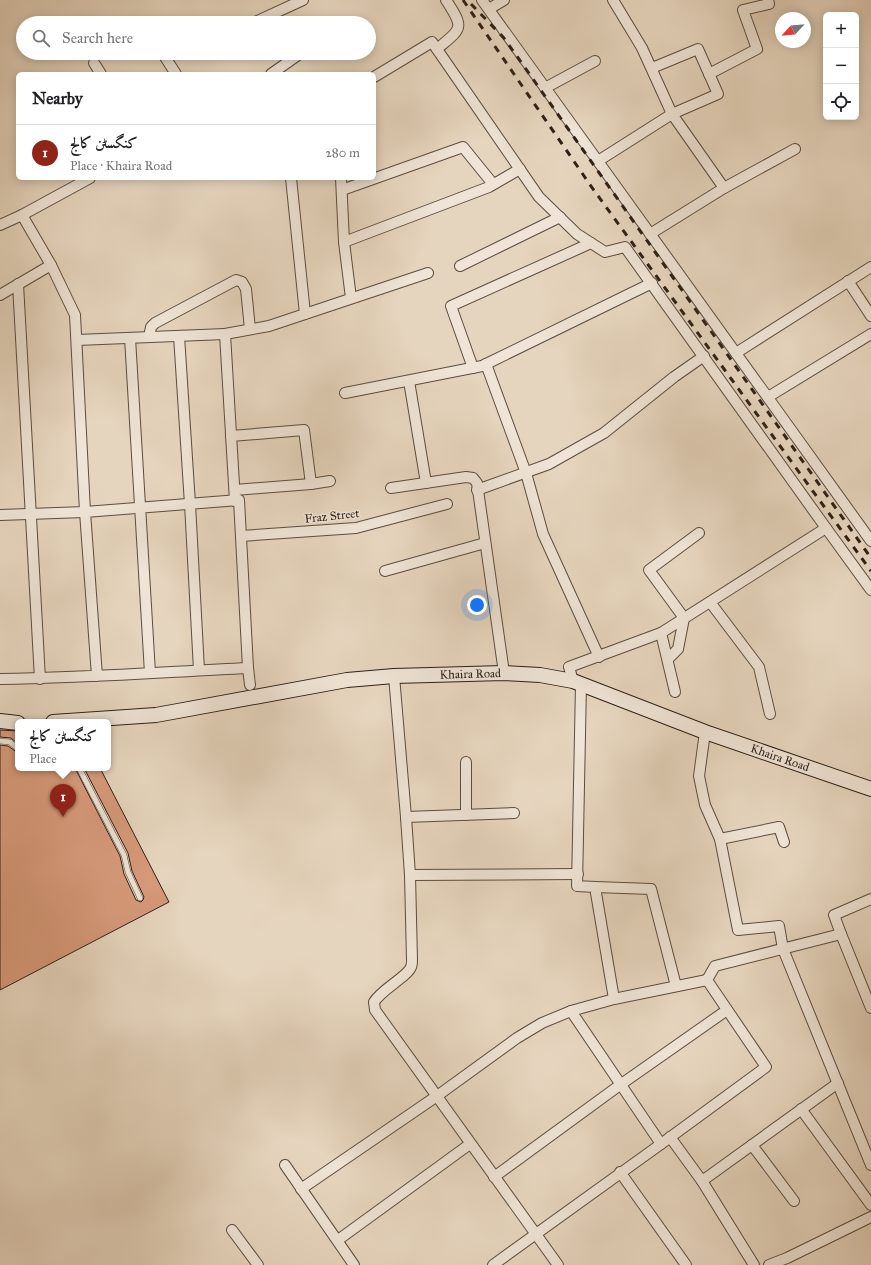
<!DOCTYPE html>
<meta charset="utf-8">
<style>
:root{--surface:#fff;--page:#f2f2f2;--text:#202124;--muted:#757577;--line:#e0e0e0;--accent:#8f2418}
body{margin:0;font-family:"IM FELL Great Primer",Amiri,serif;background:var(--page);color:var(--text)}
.controls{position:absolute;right:12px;top:12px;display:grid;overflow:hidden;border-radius:6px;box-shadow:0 2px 10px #0003}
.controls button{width:36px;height:36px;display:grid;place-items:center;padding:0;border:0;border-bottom:1px solid var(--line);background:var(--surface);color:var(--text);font:20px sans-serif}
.compass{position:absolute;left:775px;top:12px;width:36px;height:36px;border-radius:50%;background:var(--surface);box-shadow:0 2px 10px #0003;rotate:244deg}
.you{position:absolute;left:477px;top:605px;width:14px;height:14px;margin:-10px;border:3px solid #fff;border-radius:50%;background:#1a73e8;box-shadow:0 0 0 6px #1a73e833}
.badge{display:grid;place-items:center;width:26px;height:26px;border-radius:50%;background:var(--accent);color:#fff;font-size:13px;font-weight:700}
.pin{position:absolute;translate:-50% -33px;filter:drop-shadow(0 1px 2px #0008)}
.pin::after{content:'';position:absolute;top:21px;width:14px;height:12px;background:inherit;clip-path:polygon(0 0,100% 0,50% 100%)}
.popup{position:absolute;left:15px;top:719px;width:96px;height:52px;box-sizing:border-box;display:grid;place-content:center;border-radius:6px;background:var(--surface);filter:drop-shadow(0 1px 3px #0005);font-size:13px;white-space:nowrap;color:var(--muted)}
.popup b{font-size:15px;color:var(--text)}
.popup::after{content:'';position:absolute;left:50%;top:100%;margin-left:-8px;border:8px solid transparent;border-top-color:var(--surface)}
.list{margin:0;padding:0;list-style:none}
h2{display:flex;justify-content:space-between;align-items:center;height:52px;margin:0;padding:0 16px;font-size:17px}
h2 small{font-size:13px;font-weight:400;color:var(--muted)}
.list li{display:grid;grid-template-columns:26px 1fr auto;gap:12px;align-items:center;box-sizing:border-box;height:56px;padding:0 16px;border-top:1px solid var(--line)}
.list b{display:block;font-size:15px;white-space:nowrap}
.list p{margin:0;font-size:13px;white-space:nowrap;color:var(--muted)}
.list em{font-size:13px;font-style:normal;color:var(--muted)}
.icon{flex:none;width:22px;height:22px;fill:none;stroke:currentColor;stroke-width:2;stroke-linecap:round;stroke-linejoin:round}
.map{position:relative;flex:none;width:871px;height:1265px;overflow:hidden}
.search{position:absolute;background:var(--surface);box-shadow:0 2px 10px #0003;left:16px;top:16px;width:360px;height:44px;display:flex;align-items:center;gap:10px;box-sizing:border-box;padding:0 14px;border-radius:22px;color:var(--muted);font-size:15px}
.panel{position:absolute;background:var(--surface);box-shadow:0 2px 10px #0003;left:16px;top:72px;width:360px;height:108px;border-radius:6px}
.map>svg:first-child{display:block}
.building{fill:#d79a7a;stroke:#2d2018}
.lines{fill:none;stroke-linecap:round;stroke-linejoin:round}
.lane-casing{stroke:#5b4d42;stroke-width:6}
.street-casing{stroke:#5b4d42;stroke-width:12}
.secondary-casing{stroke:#2d2018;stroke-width:16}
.lane{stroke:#efe4d5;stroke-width:5}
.street{stroke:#efe4d5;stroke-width:10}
.secondary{stroke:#efe4d5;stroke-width:14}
.rail{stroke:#2d2018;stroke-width:3;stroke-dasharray:7 7;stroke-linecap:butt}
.labels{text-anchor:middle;stroke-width:3;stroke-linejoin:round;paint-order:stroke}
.street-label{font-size:12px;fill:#2d2018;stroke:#efe4d5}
</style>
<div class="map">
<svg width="871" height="1265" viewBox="0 0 871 1265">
<rect width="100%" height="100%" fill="#e6d5be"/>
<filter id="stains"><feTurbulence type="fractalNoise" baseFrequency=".005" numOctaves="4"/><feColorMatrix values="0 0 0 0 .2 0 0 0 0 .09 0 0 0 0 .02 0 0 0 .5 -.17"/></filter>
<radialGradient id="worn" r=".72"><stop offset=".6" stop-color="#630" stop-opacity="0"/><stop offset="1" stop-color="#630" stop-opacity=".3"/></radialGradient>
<g class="building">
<path d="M 0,730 L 18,731 L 18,744 L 11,738 L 0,737 Z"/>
<path d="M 0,745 L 8,746 L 18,753 L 18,768 L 75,768 L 120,856 L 124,874 L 136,900 L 141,902 L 143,900 L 144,897 L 132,871 L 128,853 L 84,768 L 100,768 L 169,902 L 0,990 Z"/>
</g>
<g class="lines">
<g class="lane-casing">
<g id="lane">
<path d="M 0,741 L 10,742 L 18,749"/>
<path d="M 79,768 L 124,855 L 128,872 L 140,898"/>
</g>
</g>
<g class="street-casing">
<g id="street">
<path d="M 482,0 L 871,541"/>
<path d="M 489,9 L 504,0"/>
<path d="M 253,23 L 303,0"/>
<path d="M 437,49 C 462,28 465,29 446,0"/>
<path d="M 163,54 L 176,74"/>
<path d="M 94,63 L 101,74"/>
<path d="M 271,74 L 301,53"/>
<path d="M 709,74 L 757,49 L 743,10 L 769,4 L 768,0"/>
<path d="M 374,77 L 432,42 L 539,197 L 577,234 L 605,252 L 625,247 L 826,528 L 661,633 L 569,667 L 573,681"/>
<path d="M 545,88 L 595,61"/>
<path d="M 598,161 L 672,114 L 642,48 L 613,0"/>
<path d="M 291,178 L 305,314"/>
<path d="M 341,178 L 344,242 L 489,187 L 520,169"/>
<path d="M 724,188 L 795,149"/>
<path d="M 342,190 L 463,147 L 493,184"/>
<path d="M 0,225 L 22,215 L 90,178"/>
<path d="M 650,234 L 724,188 L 672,114 L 718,94 L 698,49 L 652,68"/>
<path d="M 344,242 L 351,298"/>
<path d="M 460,266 L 560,217"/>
<path d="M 848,281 L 871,316"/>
<path d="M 18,284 L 40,679"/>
<path d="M 0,295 L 51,265"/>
<path d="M 225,334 L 269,326 L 428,273"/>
<path d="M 179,336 L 190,504 L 199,670"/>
<path d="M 149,337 L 151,327 L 155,323 L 236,280 L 242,282 L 246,289 L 250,329"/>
<path d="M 130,338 L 150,673"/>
<path d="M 77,340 L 225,334 L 235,501"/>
<path d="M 736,353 L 871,267"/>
<path d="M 486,364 L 526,473 L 543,534 L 599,657"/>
<path d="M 473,368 L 451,306 L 591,243"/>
<path d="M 409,381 L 426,483"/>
<path d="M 345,393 L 482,366 L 652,283"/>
<path d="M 768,397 L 871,334"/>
<path d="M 231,436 L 304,430 L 311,484 L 330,481"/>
<path d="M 391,488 L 466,477 L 473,478 L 477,483 L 504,673"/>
<path d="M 235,490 L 311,484"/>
<path d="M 477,490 L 549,464 L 604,433 L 674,377 L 704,356"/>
<path d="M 0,515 L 85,512 L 75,315 L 51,265 L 22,215"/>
<path d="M 826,528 L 871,590"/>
<path d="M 241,536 L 356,528 L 447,504"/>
<path d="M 385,571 L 485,543"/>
<path d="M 710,602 L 759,667 L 770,714"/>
<path d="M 661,633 L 675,692"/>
<path d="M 668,659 L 678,649 L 684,618 L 649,570 L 699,533"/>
<path d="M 248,668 L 250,685"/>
<path d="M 394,676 L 406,817 L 410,875 L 412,960 C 412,962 412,965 411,967 C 407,977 382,989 374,1002 L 375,1010 L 558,1265"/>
<path d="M 0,679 C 83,678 165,672 248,668 L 239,500 L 85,512 L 97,676"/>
<path d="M 705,732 L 699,776 L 705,805 L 720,839 L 779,827 L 784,842"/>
<path d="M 466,762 L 466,815"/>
<path d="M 406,817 L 514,813"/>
<path d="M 720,839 L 738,930 L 779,926 L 783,949 L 871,1165"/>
<path d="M 410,875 L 578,874"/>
<path d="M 595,887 L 651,889 L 676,986"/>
<path d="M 841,934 L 871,1008"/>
<path d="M 614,999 L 707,980"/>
<path d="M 801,1109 L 871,1205"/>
<path d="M 670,1137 L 702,1181 L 754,1265"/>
<path d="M 661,1144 L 766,1067 L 707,980 L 715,966 L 841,934 L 834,915 L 871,899"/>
<path d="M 752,1145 L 794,1201"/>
<path d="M 285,1165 L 354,1265"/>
<path d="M 620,1172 L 686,1265"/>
<path d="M 494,1177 L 620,1085 L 727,1010"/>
<path d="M 702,1181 L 838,1083"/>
<path d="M 301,1189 L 437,1096 L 517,1038 L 542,1023 L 571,1011"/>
<path d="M 232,1230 L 258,1265"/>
<path d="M 338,1240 L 470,1144"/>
<path d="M 493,1265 L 661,1144 L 571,1011 L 614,999 L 595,887 L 577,886 L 581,684"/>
<path d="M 769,1265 L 787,1258 L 871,1217"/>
</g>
</g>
<g class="secondary-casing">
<g id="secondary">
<path d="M 0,721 L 18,723"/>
<path id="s1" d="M 53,722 L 156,715 L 347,680 L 394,676 L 504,673 L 540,675 L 573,681 L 705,732 L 871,789"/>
</g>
</g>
<use href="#lane" class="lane"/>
<use href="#street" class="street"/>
<use href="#secondary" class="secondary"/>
<g class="rail">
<path d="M 463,0 L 593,189 L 871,571"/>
<path d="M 471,4 L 504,38 L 871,558"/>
</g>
</g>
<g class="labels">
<g class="street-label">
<text transform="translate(332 516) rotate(-6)" y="4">Fraz Street</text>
<text dy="4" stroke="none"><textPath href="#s1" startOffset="421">Khaira Road</textPath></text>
<text dy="4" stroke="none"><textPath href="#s1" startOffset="745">Khaira Road</textPath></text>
</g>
</g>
<rect width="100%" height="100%" filter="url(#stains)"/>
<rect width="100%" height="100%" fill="url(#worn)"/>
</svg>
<div class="controls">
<button>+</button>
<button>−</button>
<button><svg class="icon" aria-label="locate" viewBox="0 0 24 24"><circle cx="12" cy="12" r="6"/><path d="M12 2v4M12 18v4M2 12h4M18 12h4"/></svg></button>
</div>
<svg class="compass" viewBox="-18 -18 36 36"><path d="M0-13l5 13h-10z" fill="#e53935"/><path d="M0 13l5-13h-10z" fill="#757577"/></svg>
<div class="you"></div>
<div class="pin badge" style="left:63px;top:817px">1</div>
<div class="popup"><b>کنگسٹن کالج</b>Place</div>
<div class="search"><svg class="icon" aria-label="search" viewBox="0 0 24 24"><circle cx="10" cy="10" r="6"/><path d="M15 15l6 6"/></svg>Search here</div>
<section class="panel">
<h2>Nearby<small></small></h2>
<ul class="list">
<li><span class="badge">1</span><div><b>کنگسٹن کالج</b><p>Place · Khaira Road</p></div><em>280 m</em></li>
</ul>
</section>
</div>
